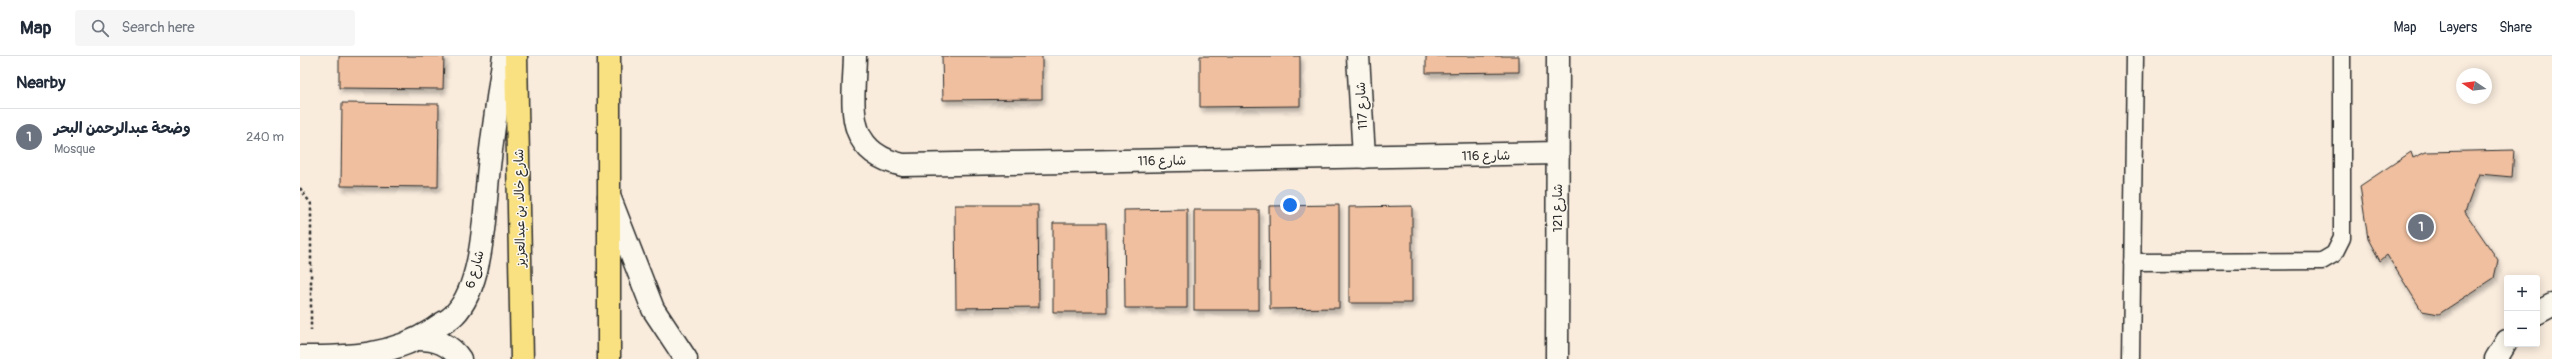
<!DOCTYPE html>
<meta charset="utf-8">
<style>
:root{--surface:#fff;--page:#f6f6f7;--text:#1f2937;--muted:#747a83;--line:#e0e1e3;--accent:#ea580c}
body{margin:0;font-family:Pangolin,"Playpen Sans Arabic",sans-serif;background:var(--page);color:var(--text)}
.controls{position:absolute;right:12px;bottom:12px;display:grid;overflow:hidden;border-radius:4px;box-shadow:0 2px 10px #0003}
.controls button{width:36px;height:36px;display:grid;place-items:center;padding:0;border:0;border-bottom:1px solid var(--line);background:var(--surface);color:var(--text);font:20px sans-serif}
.compass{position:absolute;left:2156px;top:12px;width:36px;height:36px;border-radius:50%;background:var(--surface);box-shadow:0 2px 10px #0003;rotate:283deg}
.you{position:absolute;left:990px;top:149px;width:14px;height:14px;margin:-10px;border:3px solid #fff;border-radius:50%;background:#1a73e8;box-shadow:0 0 0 6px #1a73e833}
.badge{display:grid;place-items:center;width:26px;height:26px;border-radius:50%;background:var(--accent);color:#fff;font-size:13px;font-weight:700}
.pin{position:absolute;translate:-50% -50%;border:2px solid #fff;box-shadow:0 1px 4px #0006}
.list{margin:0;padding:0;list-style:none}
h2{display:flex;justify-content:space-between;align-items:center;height:52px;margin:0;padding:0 16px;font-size:17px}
h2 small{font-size:13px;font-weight:400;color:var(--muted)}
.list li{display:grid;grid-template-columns:26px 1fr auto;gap:12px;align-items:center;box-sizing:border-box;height:56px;padding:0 16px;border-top:1px solid var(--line)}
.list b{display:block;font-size:15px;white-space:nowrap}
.list p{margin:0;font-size:13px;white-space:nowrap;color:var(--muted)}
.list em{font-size:13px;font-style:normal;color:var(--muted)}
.icon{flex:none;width:22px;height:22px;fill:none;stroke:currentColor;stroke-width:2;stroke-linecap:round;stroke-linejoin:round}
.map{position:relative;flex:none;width:2252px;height:303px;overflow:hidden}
header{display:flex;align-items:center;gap:24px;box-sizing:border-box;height:56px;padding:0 20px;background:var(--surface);border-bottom:1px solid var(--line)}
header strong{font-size:19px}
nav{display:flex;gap:22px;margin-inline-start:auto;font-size:14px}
.search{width:280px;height:36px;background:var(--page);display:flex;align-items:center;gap:10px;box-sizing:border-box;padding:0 14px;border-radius:4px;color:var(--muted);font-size:15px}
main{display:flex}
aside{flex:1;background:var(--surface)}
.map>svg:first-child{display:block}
.building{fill:#efbf9f;stroke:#2b2b2b;filter:url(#shadow)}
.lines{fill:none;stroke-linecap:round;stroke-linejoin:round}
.service-casing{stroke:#2b2b2b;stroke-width:19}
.minor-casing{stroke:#2b2b2b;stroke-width:25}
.tertiary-casing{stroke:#2b2b2b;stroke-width:25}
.primary-casing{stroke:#2b2b2b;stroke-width:25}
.path{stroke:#2b2b2b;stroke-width:2.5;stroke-dasharray:3 3;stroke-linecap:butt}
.service{stroke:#fbf7ec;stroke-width:16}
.minor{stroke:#fbf7ec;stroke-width:22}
.tertiary{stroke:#fbf7ec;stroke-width:22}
.primary{stroke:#f9e181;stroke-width:22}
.labels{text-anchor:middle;stroke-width:3;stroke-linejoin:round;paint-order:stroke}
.street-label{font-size:13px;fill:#2b2b2b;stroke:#fbf7ec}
</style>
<header>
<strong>Map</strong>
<div class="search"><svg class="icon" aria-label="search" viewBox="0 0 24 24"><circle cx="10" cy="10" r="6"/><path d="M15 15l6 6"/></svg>Search here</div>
<nav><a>Map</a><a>Layers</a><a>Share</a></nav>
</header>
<main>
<aside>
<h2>Nearby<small></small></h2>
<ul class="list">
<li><span class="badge" style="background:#6b7280">1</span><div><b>وضحة عبدالرحمن البحر</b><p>Mosque</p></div><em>240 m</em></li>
</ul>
</aside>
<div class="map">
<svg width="2252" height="303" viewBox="0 0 2252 303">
<defs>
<filter id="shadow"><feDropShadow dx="2.5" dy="4.5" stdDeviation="2" flood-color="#0004"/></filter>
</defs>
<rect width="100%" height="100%" fill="#f9ecdd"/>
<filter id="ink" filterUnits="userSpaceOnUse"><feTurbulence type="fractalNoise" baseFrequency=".025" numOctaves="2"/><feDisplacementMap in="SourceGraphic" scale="8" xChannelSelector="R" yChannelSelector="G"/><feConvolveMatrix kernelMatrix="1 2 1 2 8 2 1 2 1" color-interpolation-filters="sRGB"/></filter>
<g filter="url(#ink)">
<g class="building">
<path d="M 39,0 L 144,0 L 143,33 L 39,32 Z"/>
<path d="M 642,0 L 742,0 L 742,43 L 643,44 Z"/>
<path d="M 900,0 L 1000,0 L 1000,50 L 900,51 Z"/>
<path d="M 1126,0 L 1219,0 L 1219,16 L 1126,17 Z"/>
<path d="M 42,47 L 139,48 L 138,131 L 41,130 Z"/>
<path d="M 2214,94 L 2212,121 L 2179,118 L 2165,156 L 2198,204 L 2194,222 L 2139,258 L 2122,255 L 2087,199 L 2080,205 L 2068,183 L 2060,130 L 2111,96 L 2113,102 L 2126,96 Z"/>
<path d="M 655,149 L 738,149 L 739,251 L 656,252 Z"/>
<path d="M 1039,149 L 1039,252 L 970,253 L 969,150 Z"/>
<path d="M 1112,150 L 1112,247 L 1049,247 L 1049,151 Z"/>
<path d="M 887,153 L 887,252 L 825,252 L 824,154 Z"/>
<rect x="894" y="154" width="65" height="100"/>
<path d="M 753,167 L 806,167 L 807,256 L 753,256 Z"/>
</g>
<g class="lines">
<g class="service-casing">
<g id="service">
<path d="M 1832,206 L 2022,205 L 2034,198 L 2042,182 L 2042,0"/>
<path d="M 1831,303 L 1835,0"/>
</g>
</g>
<g class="minor-casing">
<g id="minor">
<path d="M 555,0 C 554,48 542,96 603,109 L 1257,97"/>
<path d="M 1058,0 L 1064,101"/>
<path d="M 309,140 L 353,253 L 386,303"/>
<path d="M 2237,257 L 2252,249"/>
<path d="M 1257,303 L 1258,0"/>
<path d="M 2196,303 L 2207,285"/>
</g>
</g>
<g class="tertiary-casing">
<g id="tertiary">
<path d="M 118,283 C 136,283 150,288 160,303"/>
<path d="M 0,301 C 49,301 91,301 134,273 C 140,268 148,265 154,259 C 186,227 184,145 190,102 C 194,68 199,34 204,0"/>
</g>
</g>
<g class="primary-casing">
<g id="primary">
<path d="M 216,0 L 222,303"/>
<path d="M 309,0 L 309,303"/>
</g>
</g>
<path class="path" d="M 0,132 L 11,148 L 11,274"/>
<use href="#service" class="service"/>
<use href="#minor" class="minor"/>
<use href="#tertiary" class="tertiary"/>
<use href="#primary" class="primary"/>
</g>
</g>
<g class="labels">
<g class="street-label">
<text transform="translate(1061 50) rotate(-93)" y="5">شارع 117</text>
<text transform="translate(1186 99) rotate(-1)" y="5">شارع 116</text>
<text transform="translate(862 104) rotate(-1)" y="5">شارع 116</text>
<text transform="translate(219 152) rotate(-91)" y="5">شارع خالد بن عبدالعزيز</text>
<text transform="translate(1257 152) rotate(-90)" y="5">شارع 121</text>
<text transform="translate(174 213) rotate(-75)" y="5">شارع 6</text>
</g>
</g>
</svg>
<div class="controls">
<button>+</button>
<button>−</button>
</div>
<svg class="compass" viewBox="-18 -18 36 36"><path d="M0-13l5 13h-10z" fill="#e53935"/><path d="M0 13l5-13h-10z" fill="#747a83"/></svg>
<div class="you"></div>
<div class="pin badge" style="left:2121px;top:171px;background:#6b7280">1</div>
</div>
</main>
